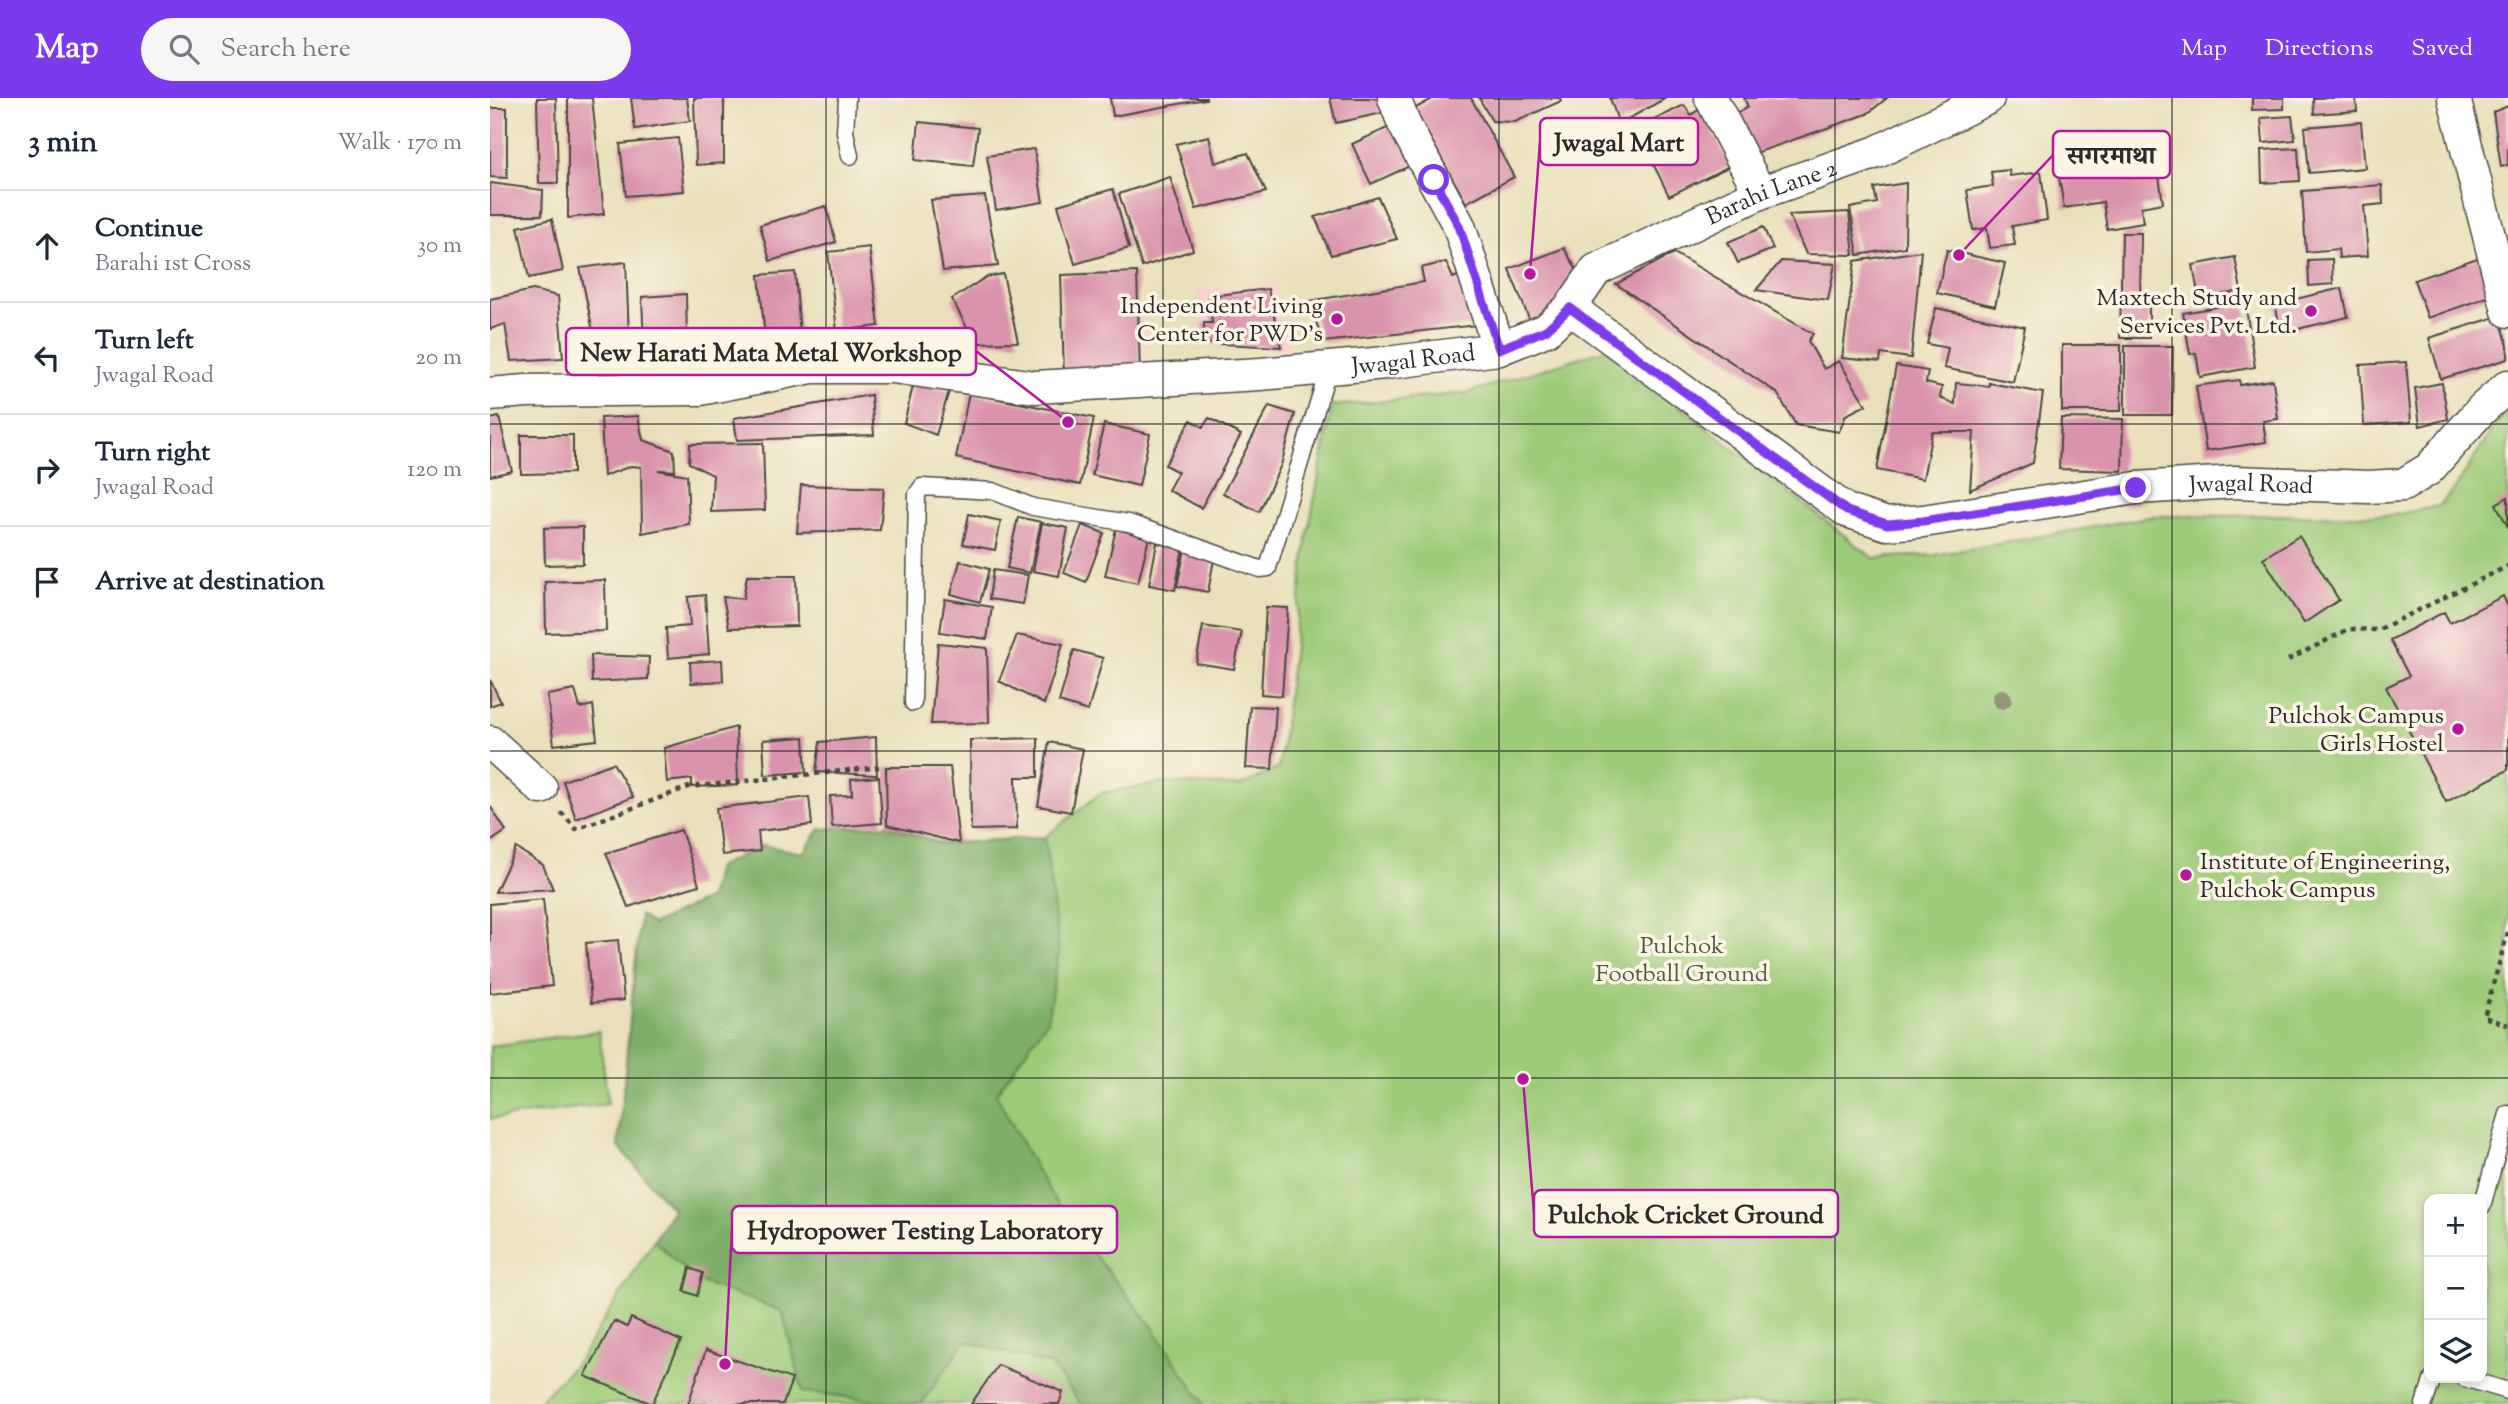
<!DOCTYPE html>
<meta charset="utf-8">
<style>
:root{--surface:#fff;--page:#f6f6f7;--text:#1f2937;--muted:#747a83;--line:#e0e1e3;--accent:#7c3aed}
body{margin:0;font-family:"Sorts Mill Goudy","Noto Serif Devanagari",serif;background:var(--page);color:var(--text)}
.controls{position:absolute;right:21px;bottom:21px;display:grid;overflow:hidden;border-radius:14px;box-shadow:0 4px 10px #0003}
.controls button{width:63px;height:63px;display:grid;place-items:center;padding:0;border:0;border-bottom:2px solid var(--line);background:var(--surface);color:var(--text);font:35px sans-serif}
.stop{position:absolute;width:21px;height:21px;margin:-16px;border:5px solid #7c3aed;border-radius:50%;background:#fff}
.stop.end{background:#7c3aed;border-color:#fff;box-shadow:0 2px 7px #0008}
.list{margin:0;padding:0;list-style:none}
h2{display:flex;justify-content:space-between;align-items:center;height:91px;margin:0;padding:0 28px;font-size:30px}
h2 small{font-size:23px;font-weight:400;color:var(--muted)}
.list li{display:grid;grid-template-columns:46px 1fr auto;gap:21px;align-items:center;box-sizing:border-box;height:112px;padding:0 28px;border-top:2px solid var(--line)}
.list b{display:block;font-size:26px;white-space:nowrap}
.list p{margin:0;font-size:23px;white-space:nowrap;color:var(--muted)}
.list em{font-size:23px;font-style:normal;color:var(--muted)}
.icon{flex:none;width:38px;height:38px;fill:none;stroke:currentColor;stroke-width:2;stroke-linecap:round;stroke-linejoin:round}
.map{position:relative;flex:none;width:2018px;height:1306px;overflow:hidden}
header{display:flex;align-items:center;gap:42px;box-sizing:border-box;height:98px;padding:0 35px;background:var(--accent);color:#fff}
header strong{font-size:33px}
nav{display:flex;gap:38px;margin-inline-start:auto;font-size:24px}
.search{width:490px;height:63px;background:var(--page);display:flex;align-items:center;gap:18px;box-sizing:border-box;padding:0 24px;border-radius:38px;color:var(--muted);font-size:26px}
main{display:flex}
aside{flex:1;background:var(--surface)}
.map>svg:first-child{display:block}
.built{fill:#f7d0ca}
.green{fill:#9dcb78;stroke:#647b52;stroke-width:2;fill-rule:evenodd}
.forest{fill:#7eaf68;stroke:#546d4a;stroke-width:2}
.building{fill:#da93ac}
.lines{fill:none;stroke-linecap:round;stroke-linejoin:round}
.lane-casing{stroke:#484641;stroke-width:19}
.street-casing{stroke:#484641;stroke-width:35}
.path{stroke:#484641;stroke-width:4.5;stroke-dasharray:5 5;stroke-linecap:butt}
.lane{stroke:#fff;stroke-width:16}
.street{stroke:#fff;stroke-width:32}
.tree{fill:#939778}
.route{stroke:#7c3aed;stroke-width:9}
.grid{fill:none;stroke:#2b2b2b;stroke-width:2;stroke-opacity:0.55}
.poi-dot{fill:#b5179e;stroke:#fcf5e5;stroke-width:2.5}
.labels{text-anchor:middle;stroke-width:7;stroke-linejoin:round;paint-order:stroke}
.street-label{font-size:24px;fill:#2b2b2b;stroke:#fcf5e5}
.poi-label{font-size:24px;fill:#2b2b2b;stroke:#fcf5e5;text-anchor:end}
.park-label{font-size:24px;fill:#4d5b42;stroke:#fcf5e5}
.leader{fill:none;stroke:#b5179e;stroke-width:2.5}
.callout-dot{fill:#b5179e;stroke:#fcf5e5;stroke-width:2.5}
.callout{fill:#fcf5e5;stroke:#b5179e;stroke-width:2.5}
.callout-label{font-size:26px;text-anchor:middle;font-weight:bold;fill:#2b2b2b}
</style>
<header>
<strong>Map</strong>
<div class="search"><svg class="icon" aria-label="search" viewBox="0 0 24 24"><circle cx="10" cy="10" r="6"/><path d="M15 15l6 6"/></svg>Search here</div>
<nav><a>Map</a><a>Directions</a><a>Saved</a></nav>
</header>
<main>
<aside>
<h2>3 min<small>Walk · 170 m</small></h2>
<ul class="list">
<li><svg class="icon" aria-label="ahead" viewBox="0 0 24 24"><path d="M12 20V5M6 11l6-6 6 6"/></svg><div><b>Continue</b><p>Barahi 1st Cross</p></div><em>30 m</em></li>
<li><svg class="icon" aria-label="left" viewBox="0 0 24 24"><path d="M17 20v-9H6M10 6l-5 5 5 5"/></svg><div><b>Turn left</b><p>Jwagal Road</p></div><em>20 m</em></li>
<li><svg class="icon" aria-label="right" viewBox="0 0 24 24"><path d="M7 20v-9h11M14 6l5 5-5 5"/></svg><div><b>Turn right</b><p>Jwagal Road</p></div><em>120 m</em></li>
<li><svg class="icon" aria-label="arrive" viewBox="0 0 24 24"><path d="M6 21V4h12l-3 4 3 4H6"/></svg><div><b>Arrive at destination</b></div></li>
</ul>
</aside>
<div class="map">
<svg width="2018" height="1306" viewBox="0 0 2018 1306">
<rect width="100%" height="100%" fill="#fcf5e5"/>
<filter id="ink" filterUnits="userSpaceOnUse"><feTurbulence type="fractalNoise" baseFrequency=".0143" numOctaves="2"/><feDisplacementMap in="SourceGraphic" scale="14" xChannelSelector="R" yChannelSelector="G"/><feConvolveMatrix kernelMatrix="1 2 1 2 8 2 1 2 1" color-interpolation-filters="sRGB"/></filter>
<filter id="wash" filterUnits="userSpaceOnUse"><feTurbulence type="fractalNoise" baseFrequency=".00686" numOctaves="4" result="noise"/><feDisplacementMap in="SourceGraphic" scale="28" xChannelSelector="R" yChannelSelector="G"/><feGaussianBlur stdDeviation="1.57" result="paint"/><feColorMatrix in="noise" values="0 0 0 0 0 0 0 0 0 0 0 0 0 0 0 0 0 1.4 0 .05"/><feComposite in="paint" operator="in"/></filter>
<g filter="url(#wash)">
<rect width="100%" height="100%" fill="#e9e0bb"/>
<path class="built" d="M 786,186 L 800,251 L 710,248 L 707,191 Z"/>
<g class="green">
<path d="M 1116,251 L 1383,460 L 1445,457 L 1665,418 L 1903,417 L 1949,408 L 1966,389 L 2005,327 L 2018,313 L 2018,1306 L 47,1306 L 89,1262 L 183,1112 L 128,1048 L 162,827 L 313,755 L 555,739 L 611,695 L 674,685 L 750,688 L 789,670 L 817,441 L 842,308 L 977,295 ZM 1939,1101 L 1992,1101 L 1992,1280 L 1939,1280 Z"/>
<path d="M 109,933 L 118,1006 L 0,1021 L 0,948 Z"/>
</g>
<path class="forest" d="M 397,727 L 453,746 L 555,739 L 569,853 L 557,923 L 506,996 L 547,1073 L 580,1127 L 660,1225 L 714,1306 L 591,1306 L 561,1267 L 475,1243 L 431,1306 C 391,1306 353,1297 313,1294 L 292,1213 L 205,1182 L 164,1142 L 183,1111 L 128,1048 L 150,817 L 162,827 L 219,800 L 227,769 L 273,747 L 313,755 L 330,731 Z"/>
<g id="blocks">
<g class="building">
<path d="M 47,0 L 66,0 L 68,85 L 49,85 Z"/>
<path d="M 78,0 L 102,0 L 114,116 L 78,120 Z"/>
<path d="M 141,0 L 197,0 L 200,23 L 145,31 Z"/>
<path d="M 204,0 L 234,0 L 234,65 L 206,67 Z"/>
<path d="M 620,0 L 716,0 L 716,1 L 623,18 Z"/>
<path d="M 840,0 L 894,0 L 897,14 L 846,25 Z"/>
<path d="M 944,0 L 981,0 L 1024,79 L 976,105 L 924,11 Z"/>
<path d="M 989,0 L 1070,0 L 1071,3 L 1025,24 L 1002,23 Z"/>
<path d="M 1120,0 L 1176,0 L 1129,26 Z"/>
<path d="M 1254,0 L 1397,0 L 1377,16 L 1263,56 L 1243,17 L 1258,9 Z"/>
<path d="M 1762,0 L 1794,0 L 1794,11 L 1762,12 Z"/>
<path d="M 1823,0 L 1866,0 L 1867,13 L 1824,16 Z"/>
<path d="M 1194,7 L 1201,17 L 1211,10 L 1240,68 L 1179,98 L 1146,31 Z"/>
<path d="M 2018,8 L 2018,67 L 2011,69 L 2003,14 Z"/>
<path d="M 0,10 L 17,10 L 17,80 L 0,79 Z"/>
<path d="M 1802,18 L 1805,42 L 1773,45 L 1771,20 Z"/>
<path d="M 429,24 L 488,30 L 483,68 L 425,62 Z"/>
<path d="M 1871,24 L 1875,70 L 1819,75 L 1815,29 Z"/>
<path d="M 906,26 L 924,66 L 881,86 L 862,46 Z"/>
<path d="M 1608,35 L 1610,52 L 1635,48 L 1638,70 L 1667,65 L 1673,105 L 1651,109 L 1653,125 L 1617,131 L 1613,104 L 1574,110 L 1568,73 L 1587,70 L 1582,39 Z"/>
<path d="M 719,38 L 725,65 L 758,55 L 776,94 L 706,111 L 686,46 Z"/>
<path d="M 188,40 L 194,93 L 136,98 L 130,46 Z"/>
<path d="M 1808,50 L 1810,83 L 1772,85 L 1771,52 Z"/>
<path d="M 544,51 L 553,104 L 506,112 L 497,58 Z"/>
<path d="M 1519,72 L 1520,78 L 1551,74 L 1557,122 L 1522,128 L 1525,147 L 1500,150 L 1497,130 L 1483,132 L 1477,92 L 1503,88 L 1501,74 Z"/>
<path d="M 680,79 L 703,152 L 652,169 L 629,96 Z"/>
<path d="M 0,85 L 53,92 L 52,117 L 0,117 Z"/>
<path d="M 1416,85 L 1415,149 L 1368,157 L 1360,110 L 1387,105 L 1384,90 Z"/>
<path d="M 1892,87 L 1893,106 L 1874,108 L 1878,158 L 1849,160 L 1848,151 L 1816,154 L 1812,93 Z"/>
<path d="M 623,91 L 639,150 L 585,166 L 568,107 Z"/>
<path d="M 495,98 L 508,168 L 453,173 L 441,102 Z"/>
<path d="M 888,99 L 907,141 L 841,157 L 825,119 Z"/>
<path d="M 336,108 L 346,144 L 280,163 L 270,127 Z"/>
<path d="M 1359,114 L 1364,157 L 1316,156 L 1299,117 Z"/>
<path d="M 62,121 L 73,173 L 39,180 L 28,129 Z"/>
<path d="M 1273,129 L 1283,151 L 1248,165 L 1238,144 Z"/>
<path d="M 1632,135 L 1651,135 L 1650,205 L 1659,205 L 1659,240 L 1630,240 Z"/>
<path d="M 379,149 L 389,228 L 347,233 L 338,154 Z"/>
<path d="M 1074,150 L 1089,176 L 1067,212 L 1040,223 L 1019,171 Z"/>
<path d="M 1457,152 L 1515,165 L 1505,208 L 1447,195 Z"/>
<path d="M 1431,153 L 1421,260 L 1391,256 L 1390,264 L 1352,260 L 1365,163 Z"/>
<path d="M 1184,155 L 1323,236 L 1318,243 L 1334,271 L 1349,263 L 1376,307 L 1356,317 L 1349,334 L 1306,327 L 1287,295 L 1126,186 Z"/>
<path d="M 1996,157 L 2009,195 L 1938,220 L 1924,182 Z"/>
<path d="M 1745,159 L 1751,193 L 1709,201 L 1703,167 Z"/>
<path d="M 1842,161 L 1843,186 L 1819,188 L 1818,162 Z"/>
<path d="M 1291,163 L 1345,166 L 1338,202 L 1266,192 Z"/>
<path d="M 136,164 L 140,264 L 110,267 L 90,170 Z"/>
<path d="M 956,164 L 963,180 L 976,174 L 988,227 L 833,244 L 819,203 L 934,184 L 931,170 Z"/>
<path d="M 305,174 L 311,249 L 276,252 L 269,177 Z"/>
<path d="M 647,174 L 650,275 L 574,278 L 571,177 Z"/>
<path d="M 513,176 L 528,244 L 485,245 L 462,201 L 496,179 Z"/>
<path d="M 1852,190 L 1858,219 L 1791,235 L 1785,206 Z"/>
<path d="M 778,191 L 791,249 L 714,245 L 714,225 L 722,225 L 719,198 Z"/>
<path d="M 43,192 L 68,198 L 73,260 L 21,263 L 15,226 L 0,231 L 0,201 Z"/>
<path d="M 196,196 L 197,245 L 154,247 L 152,199 Z"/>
<path d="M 1755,204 L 1765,269 L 1710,279 L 1706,255 L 1700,256 L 1693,215 Z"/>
<path d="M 1446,210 L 1535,229 L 1523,284 L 1454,270 L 1458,250 L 1437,246 Z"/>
<path d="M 2009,218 L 2018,248 L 2018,261 L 1951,281 L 1939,240 Z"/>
<rect x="1572" y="247" width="59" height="66"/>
<path d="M 1635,248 L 1683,248 L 1682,317 L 1635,317 Z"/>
<path d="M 1916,264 L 1921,324 L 1874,327 L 1870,267 Z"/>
<path d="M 1406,268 L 1438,273 L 1436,285 L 1452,289 L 1450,300 L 1465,306 L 1466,285 L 1499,288 L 1499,285 L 1553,295 L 1543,365 L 1480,392 L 1484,334 L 1442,334 L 1433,381 L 1387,372 Z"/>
<path d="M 1749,282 L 1750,287 L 1783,282 L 1788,321 L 1773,323 L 1776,344 L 1716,353 L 1706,288 Z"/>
<path d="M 424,284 L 459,293 L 446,337 L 414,325 Z"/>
<path d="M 1952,285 L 1958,321 L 1930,328 L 1925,290 Z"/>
<path d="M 479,295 L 604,320 L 590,387 L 466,360 Z"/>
<path d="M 381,297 L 384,337 L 247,342 L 244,320 Z"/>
<path d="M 779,308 L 805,316 L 791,367 L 769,414 L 733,395 Z"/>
<path d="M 148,318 L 153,342 L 184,353 L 185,373 L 168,372 L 197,377 L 199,426 L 152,435 L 151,369 L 141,368 L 114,378 L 111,320 Z"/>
<path d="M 9,319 L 22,373 L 0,378 L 0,321 Z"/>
<path d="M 719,320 L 751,337 L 711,410 L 678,392 L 688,374 L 675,367 L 701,322 L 713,329 Z"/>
<path d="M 1571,320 L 1633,321 L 1632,373 L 1569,371 Z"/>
<path d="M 614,326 L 660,336 L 649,388 L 602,377 Z"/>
<path d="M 31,337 L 83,337 L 83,375 L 31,376 Z"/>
<path d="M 273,345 L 275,412 L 221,414 L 223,377 L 199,365 L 200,346 Z"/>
<path d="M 311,387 L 394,390 L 390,432 L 307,435 Z"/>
<path d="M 2018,399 L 2018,429 L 2006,406 Z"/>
<path d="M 479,416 L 511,423 L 505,452 L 473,446 Z"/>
<path d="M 528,419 L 551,424 L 540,475 L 517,470 Z"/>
<path d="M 552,425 L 578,430 L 569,478 L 543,473 Z"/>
<path d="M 592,427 L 614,435 L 596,484 L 574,475 Z"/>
<path d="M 93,429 L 93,466 L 55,467 L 54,430 Z"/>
<path d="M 626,431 L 659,439 L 648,485 L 615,478 Z"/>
<path d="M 1809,438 L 1849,502 L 1814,525 L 1773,460 Z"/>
<path d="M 667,445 L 693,450 L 685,492 L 659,487 Z"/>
<path d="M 695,451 L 725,456 L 718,494 L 687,488 Z"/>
<path d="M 470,463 L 499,471 L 490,504 L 461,496 Z"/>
<path d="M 503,472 L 538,477 L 533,506 L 499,501 Z"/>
<path d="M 257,478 L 306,478 L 307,528 L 239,530 L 233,499 L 253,501 Z"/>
<path d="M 115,482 L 116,533 L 56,535 L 55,484 Z"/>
<path d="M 215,497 L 219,556 L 178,560 L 176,530 L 200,528 L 198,499 Z"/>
<path d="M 2013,498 L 2018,509 L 2018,672 L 1956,704 L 1896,589 L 1919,578 L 1900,542 L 1954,514 L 1960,525 Z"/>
<path d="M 455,501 L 502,509 L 497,541 L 450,534 Z"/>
<path d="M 776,509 L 798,510 L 792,598 L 771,596 Z"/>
<path d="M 713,528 L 752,534 L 744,571 L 706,565 Z"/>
<path d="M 527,537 L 573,546 L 554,606 L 509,583 Z"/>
<path d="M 448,545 L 497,550 L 499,625 L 441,626 Z"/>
<path d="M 584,552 L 613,560 L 598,613 L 569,604 Z"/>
<path d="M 101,557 L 159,559 L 158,581 L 102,584 Z"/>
<path d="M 232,562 L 233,583 L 201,585 L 200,564 Z"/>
<path d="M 0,582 L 11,604 L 0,608 Z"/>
<path d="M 85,592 L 90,610 L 103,607 L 107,642 L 64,647 L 57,597 Z"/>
<path d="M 760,608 L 786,609 L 782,671 L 756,670 Z"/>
<path d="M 246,629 L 248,687 L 202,689 L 202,681 L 177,684 L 174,650 Z"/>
<path d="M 314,639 L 316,674 L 275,677 L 273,642 Z"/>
<path d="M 386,639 L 387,677 L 326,674 L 330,644 Z"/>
<path d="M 548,640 L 548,679 L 526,679 L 527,731 L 481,732 L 480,642 Z"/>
<path d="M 559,644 L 593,651 L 581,714 L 548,708 Z"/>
<path d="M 123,665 L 143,699 L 86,721 L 73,683 Z"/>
<path d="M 396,669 L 460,669 L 469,745 L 397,727 Z"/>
<path d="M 389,679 L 392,725 L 342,729 L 340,698 L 362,697 L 361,681 Z"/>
<path d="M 319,699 L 322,727 L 268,733 L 270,753 L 232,757 L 226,710 Z"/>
<path d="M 0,708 L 16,733 L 0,744 Z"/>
<path d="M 191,732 L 209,787 L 138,809 L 116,755 Z"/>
<path d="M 26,750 L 53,767 L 63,791 L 5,794 Z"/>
<path d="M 53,801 L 62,888 L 0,895 L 0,806 Z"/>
<path d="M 128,842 L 134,902 L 101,905 L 96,845 Z"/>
<path d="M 200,1170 L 213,1175 L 207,1198 L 194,1193 Z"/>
<path d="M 141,1220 L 191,1243 L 162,1306 L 95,1278 L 124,1223 L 137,1229 Z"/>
<path d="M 216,1252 L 302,1281 L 293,1306 L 198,1306 Z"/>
<path d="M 508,1267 L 573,1294 L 569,1306 L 481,1306 Z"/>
</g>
</g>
</g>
<g filter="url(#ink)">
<use href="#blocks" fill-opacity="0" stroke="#484641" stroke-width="2"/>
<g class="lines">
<g class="lane-casing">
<g id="lane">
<path d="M 357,0 L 355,34 L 360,58"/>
<path d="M 423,605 L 427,396 L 432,389 L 503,393 L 543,409 L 639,425 L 770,471 L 778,470 L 839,269"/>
<path d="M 1992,1108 L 2018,1016"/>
<path d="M 1974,1280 L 2018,1293"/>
<path d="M 1934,1306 L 1943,1280"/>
</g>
</g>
<g class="street-casing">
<g id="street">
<path d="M 904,0 L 914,26 L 969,128 L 1009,251"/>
<path d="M 1221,0 L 1270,95"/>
<path d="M 1964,0 L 2018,213"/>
<path id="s1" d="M 1080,210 L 1106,172 L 1270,95 L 1387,54 L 1498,0"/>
<path id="s2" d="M 0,296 L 36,293 L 210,291 L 322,269 L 402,269 L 545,289 L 770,276 L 896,265 L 1009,251 L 1056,232 L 1080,210 L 1357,413 L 1397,426 L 1433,423 L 1646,390 L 1745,384 L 1878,389 L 1913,387 L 1939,371 L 1991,312 L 2018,288"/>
<path d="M 0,644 L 51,690"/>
</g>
</g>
<g class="path">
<path d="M 1798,562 L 1859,531 L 1888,532 L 2018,468"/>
<path d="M 71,714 L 86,731 L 199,689 L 389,669"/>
<path d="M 2018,834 L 1994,919 L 2018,927"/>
</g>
<use href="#lane" class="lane"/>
<use href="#street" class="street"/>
</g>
<circle class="tree" cx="1512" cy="601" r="10"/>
</g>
<g class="lines" filter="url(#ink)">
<path class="route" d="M 944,82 L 969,128 L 1009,251 L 1056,232 L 1080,210 L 1357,413 L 1397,426 L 1433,423 L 1646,390"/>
</g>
<path class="grid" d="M 336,0 L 336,1306M 673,0 L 673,1306M 1009,0 L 1009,1306M 1345,0 L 1345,1306M 1682,0 L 1682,1306M 0,326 L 2018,326M 0,653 L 2018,653M 0,980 L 2018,980"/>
<g class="poi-dot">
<circle cx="1821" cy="213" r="7"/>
<circle cx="847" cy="221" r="7"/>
<circle cx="1968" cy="631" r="7"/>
<circle cx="1696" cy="777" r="7"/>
</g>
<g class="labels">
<g class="street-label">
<text dy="8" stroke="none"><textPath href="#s1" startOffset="238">Barahi Lane 2</textPath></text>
<text dy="8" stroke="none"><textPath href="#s2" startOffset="928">Jwagal Road</textPath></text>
<text dy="8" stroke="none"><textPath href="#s2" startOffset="1850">Jwagal Road</textPath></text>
</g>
<g class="poi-label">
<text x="1807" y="207">Maxtech Study and<tspan x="1807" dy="28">Services Pvt. Ltd.</tspan></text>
<text x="833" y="215">Independent Living<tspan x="833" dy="28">Center for PWD's</tspan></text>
<text x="1954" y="625">Pulchok Campus<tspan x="1954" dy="28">Girls Hostel</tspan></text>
<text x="1710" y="771" text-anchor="start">Institute of Engineering,<tspan x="1710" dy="28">Pulchok Campus</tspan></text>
</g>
<g class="park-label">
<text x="1192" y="855">Pulchok<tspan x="1192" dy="28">Football Ground</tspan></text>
</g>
</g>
<path class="leader" d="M1040 176L1050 44M1469 157L1563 57M578 324L486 253M1033 981L1044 1115M235 1266L242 1132"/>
<g class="callout-dot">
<circle cx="1040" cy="176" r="7"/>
<circle cx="1469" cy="157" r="7"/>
<circle cx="578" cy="324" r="7"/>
<circle cx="1033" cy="981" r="7"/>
<circle cx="235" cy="1266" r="7"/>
</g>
<g class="callout">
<rect x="1050" y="20" width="158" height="47" rx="7"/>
<rect x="1563" y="33" width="117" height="47" rx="7"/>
<rect x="76" y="230" width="410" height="47" rx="7"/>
<rect x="1044" y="1092" width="304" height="47" rx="7"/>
<rect x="242" y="1108" width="385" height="47" rx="7"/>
</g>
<g class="callout-label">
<text x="1129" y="53">Jwagal Mart</text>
<text x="1621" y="66">सगरमाथा</text>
<text x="281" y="263">New Harati Mata Metal Workshop</text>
<text x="1196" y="1125">Pulchok Cricket Ground</text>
<text x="435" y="1141">Hydropower Testing Laboratory</text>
</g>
</svg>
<div class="controls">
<button>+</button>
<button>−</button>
<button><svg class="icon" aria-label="layers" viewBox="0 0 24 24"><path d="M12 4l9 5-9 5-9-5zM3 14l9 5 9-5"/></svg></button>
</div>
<div class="stop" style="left:944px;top:82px"></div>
<div class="stop end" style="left:1646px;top:390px"></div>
</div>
</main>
